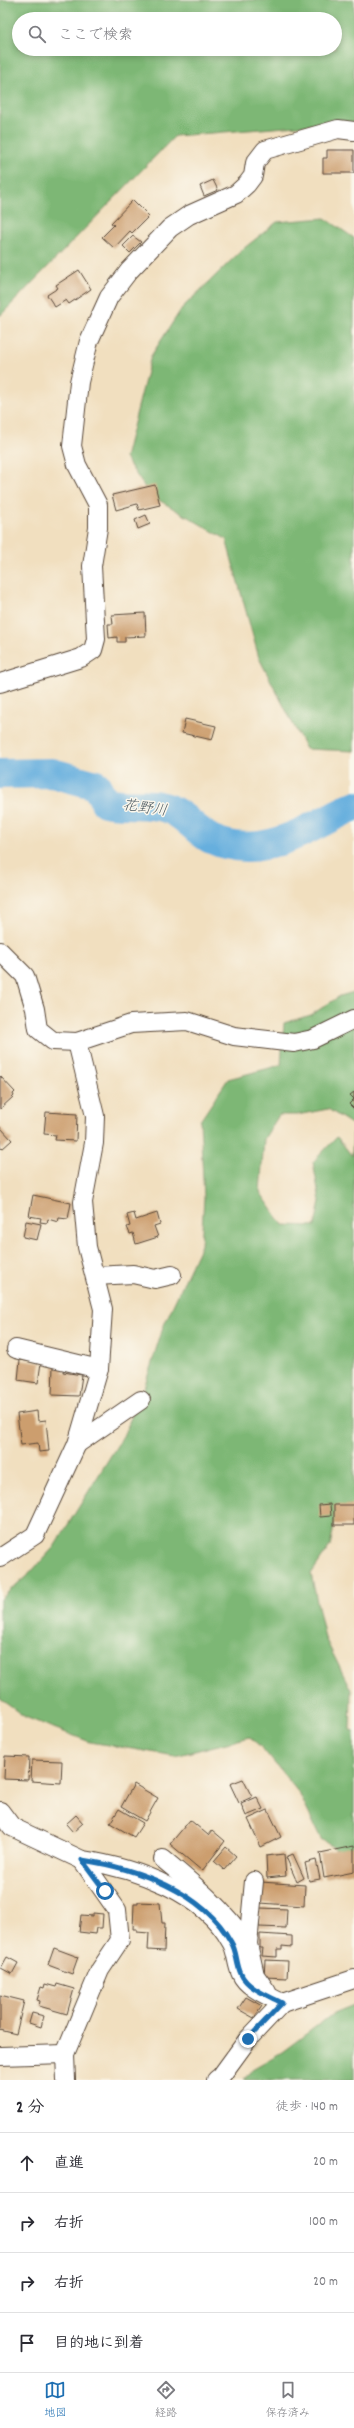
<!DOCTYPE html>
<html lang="ja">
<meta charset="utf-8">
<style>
:root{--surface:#fff;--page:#f2f2f3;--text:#2b2b33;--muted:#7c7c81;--line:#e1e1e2;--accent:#1f6fb2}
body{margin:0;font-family:Dekko,"Klee One",sans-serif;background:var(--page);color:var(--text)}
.stop{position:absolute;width:12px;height:12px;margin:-9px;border:3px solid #1f6fb2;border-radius:50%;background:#fff}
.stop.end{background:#1f6fb2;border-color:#fff;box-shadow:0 1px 4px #0008}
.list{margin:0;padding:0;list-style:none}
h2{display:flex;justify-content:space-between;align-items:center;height:52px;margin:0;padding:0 16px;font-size:17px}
h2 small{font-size:13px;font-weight:400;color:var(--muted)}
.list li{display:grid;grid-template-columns:26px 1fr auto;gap:12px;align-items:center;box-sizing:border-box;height:60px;padding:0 16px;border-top:1px solid var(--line)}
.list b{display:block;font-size:15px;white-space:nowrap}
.list em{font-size:13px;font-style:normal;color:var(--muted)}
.icon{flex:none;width:22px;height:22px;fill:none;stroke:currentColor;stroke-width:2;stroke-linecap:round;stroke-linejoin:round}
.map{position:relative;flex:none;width:354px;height:2080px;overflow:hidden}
.search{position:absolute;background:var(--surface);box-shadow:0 2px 6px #0003;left:12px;right:12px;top:12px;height:44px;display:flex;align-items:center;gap:10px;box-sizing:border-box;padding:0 14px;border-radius:22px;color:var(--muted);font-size:15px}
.sheet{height:292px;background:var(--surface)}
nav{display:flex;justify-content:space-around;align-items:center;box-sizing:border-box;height:56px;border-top:1px solid var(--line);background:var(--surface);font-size:11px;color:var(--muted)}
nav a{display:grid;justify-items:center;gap:2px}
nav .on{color:var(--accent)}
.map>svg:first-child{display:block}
.forest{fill:#7db775;stroke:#5c704a;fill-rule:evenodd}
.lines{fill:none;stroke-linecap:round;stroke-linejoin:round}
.river{stroke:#66afde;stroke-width:30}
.building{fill:#cc9e6e}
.street-casing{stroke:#564536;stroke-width:20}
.street{stroke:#fff;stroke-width:18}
.route{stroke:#1f6fb2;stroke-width:5}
.labels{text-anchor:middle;stroke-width:3;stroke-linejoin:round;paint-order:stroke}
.water-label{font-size:15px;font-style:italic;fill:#4a5961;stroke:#fbf7ec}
</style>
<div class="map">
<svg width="354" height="2080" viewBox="0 0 354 2080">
<rect width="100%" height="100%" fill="#fbf7ec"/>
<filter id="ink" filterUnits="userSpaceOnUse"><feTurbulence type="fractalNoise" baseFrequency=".025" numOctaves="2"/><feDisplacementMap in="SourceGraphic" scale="8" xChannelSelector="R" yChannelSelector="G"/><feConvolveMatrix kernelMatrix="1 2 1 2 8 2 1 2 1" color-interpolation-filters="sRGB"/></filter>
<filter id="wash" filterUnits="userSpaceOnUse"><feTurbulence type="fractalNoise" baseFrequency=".012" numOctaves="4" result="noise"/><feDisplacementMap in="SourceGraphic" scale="16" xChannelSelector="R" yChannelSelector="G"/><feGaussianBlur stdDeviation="0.9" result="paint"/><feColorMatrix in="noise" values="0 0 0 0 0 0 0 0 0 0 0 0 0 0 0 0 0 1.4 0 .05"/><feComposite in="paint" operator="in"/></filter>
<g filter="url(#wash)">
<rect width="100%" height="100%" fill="#f1dfbf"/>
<g class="forest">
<path d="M 0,0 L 354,0 L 354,124 L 335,123 L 175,136 L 0,316 ZM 19,19 L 335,19 L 335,49 L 19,49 Z"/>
<path d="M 325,218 L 354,238 L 354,751 L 306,749 L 259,658 L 226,539 L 150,495 L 125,458 L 151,356 L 182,308 L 243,249 L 277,222 Z"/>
<path d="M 354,992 L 354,1505 L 338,1506 L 330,1546 L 311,1574 L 325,1638 L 351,1690 L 350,1730 L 354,1731 L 354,1862 L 321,1839 L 299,1793 L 262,1748 L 250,1737 L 175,1756 L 90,1742 L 25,1717 L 0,1699 L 0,1599 L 30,1573 L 54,1547 L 123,1436 L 144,1388 L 163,1327 L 201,1245 L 204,1198 L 200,1121 L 228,1079 L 281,1065 L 284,1023 L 311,1015 L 340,996 ZM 328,1109 L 353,1125 L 352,1156 L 337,1137 L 313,1162 L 320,1201 L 315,1226 L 283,1225 L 260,1192 L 264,1139 L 279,1115 L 297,1115 Z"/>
<path d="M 354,2005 L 354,2080 L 244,2080 L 252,2069 L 282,2052 L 334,2013 Z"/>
</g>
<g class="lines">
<path class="river" d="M 0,774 L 52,773 L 96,785 L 105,802 C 125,807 150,801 169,809 C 185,815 196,831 211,839 C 263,863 308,827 354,806"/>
</g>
<g id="blocks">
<g class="building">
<path d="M 327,150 L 354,150 L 354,173 L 323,173 L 323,158 L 327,158 Z"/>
<path d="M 213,180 L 218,190 L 204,196 L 200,186 Z"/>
<path d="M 133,200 L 149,216 L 132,233 L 130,231 L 114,248 L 102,237 L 114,225 L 111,223 Z"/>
<path d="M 133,236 L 141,242 L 130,253 L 123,246 Z"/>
<path d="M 79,270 L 91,289 L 69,304 L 66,300 L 55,307 L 47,295 L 58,288 L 56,285 Z"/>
<path d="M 155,485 L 160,505 L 139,510 L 137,504 L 116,510 L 112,495 Z"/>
<path d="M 146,515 L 150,524 L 138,529 L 135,520 Z"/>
<path d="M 145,613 L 146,636 L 125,637 L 125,642 L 117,642 L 117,637 L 109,638 L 108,624 L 113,624 L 112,615 Z"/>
<path d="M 185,719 L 216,726 L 212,740 L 182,733 Z"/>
<path d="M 0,1076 L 15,1092 L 13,1094 L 14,1096 L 0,1109 Z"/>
<path d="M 354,1092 L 354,1109 L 349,1104 L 354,1099 L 350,1095 Z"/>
<path d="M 46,1112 L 77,1114 L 76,1141 L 55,1140 L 56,1135 L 44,1134 Z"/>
<path d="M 0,1127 L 12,1140 L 2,1149 L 0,1147 Z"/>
<path d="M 33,1195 L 71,1203 L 68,1219 L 59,1218 L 58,1222 L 48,1219 L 47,1223 L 40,1222 L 41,1218 L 29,1216 Z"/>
<path d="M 134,1213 L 136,1220 L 157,1213 L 160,1224 L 154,1226 L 158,1237 L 136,1244 L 133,1233 L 130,1234 L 127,1227 L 130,1226 L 127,1215 Z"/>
<path d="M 26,1221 L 41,1224 L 37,1240 L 23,1237 Z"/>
<path d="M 20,1360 L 41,1363 L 38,1383 L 18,1380 Z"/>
<path d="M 53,1366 L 64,1368 L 63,1372 L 82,1375 L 79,1396 L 52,1395 Z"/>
<path d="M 37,1411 L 38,1421 L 46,1420 L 49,1451 L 39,1452 L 38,1443 L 21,1445 L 17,1414 Z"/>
<path d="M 330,1504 L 331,1516 L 320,1517 L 319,1505 Z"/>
<rect x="334" y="1505" width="20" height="20"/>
<path d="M 5,1756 L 29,1757 L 28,1780 L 4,1779 Z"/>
<path d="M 32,1760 L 62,1761 L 61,1783 L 31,1781 Z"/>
<path d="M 243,1779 L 252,1797 L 239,1803 L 230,1784 Z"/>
<path d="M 134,1784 L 158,1798 L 145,1821 L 121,1807 Z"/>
<path d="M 257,1797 L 263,1809 L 246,1816 L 241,1804 Z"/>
<path d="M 119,1809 L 143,1823 L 134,1837 L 110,1823 Z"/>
<path d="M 268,1810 L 281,1837 L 261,1847 L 248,1819 Z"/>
<path d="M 76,1815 L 83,1823 L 73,1832 L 66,1824 Z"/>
<path d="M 190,1820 L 208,1835 L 212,1830 L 225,1841 L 202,1871 L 170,1844 Z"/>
<path d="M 354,1846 L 354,1872 L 324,1878 L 320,1853 Z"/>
<path d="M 226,1847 L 236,1856 L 224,1870 L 214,1861 Z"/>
<path d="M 284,1854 L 286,1876 L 267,1878 L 266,1856 Z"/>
<path d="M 293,1854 L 304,1878 L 297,1882 L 286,1857 Z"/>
<path d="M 316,1860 L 320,1879 L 309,1881 L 305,1863 Z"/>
<path d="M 261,1882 L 305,1885 L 304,1906 L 260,1903 Z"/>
<path d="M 138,1902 L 160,1903 L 162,1923 L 165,1923 L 164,1951 L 148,1950 L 149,1933 L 137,1932 L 137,1929 L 133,1929 L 134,1904 L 138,1904 Z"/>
<path d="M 260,1908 L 287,1909 L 286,1928 L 259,1927 Z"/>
<path d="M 93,1913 L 103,1914 L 102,1928 L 97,1928 L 96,1934 L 79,1932 L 81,1915 L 93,1916 Z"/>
<path d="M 260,1934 L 292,1936 L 292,1947 L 282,1946 L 282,1949 L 277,1949 L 277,1957 L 262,1956 L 263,1948 L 260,1948 Z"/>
<path d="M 54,1948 L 78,1957 L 72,1974 L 48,1965 Z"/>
<path d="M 7,1957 L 18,1963 L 12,1974 L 1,1968 Z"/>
<path d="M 265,1960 L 288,1961 L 287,1978 L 264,1977 Z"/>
<path d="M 45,1984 L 56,1987 L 57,1984 L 74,1989 L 67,2014 L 39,2006 L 40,2001 L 37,2000 L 41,1987 L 44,1988 Z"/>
<path d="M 0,1995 L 24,2001 L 16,2034 L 0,2030 Z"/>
<path d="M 246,1997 L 262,2006 L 254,2018 L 238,2009 Z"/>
<path d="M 32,2013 L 44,2016 L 41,2027 L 29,2023 Z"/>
</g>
</g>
</g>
<g filter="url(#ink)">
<use href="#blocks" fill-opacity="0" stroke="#564536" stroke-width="1"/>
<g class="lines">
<g class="street-casing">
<g id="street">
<path d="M 0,683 L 81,658 L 93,650 L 96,639 L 92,566 L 98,528 L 98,505 L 77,465 L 72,446 L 79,382 L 89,341 L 109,297 L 129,271 L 170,228 L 189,215 L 236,194 L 247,184 L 253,176 L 255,163 L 265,150 L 338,129 L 354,131"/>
<path d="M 0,951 L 25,976 L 35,1009 L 38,1029 L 53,1041 L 77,1042 L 131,1024 L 187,1021 L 234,1036 L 294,1043 L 313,1039 L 354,1019"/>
<path d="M 95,1276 L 133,1274 L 155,1279 L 172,1275"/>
<path d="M 16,1349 L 99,1369"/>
<path d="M 77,1444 L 141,1400"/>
<path d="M 0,1558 L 35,1535 L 77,1444 L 99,1369 L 103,1309 L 87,1247 L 83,1202 L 94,1143 L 95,1116 L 77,1042"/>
<path d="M 0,1811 L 12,1827 L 82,1860"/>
<path d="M 163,1859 C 197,1887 222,1908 248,1944"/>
<path d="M 254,1881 L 248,1944 L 255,1975 L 267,1992"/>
<path d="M 0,2056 L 65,2054"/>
<path d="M 66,2080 L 65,2054 L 100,1970 L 120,1940 L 117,1910 L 82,1860 C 135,1868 204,1892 231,1942 C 237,1951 236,1964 241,1974 C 247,1988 269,1996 282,2003 L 354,1979"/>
<path d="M 216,2080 L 221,2076 L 248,2039 L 282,2003"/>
</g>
</g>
<use href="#street" class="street"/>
</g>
</g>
<g class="lines" filter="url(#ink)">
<path class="route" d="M 105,1891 L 82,1860 C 135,1868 203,1891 231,1942 C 237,1951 236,1964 241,1974 C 247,1988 269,1996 282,2003 L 248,2039"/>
</g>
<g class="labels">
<g class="water-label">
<text transform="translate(145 807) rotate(8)" y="5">花野川</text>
</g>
</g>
</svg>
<div class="stop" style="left:105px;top:1891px"></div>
<div class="stop end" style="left:248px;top:2039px"></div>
<div class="search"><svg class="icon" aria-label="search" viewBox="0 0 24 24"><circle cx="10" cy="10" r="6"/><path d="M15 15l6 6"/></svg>ここで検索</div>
</div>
<section class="sheet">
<h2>2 分<small>徒歩 · 140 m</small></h2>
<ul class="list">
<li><svg class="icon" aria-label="ahead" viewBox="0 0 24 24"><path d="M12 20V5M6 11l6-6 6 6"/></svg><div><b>直進</b></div><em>20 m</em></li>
<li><svg class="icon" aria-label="right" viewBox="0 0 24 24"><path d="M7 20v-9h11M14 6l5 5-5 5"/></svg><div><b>右折</b></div><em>100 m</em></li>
<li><svg class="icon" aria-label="right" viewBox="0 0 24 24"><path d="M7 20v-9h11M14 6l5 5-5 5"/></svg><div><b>右折</b></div><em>20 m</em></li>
<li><svg class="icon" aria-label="arrive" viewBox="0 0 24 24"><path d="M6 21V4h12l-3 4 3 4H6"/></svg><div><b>目的地に到着</b></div></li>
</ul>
</section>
<nav>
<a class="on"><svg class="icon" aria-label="map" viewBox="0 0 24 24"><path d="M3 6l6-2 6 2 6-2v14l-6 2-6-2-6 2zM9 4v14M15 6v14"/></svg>地図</a>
<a><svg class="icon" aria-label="directions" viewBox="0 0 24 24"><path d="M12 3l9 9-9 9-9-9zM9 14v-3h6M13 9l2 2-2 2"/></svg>経路</a>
<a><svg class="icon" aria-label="saved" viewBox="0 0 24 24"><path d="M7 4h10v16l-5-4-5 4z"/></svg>保存済み</a>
</nav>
